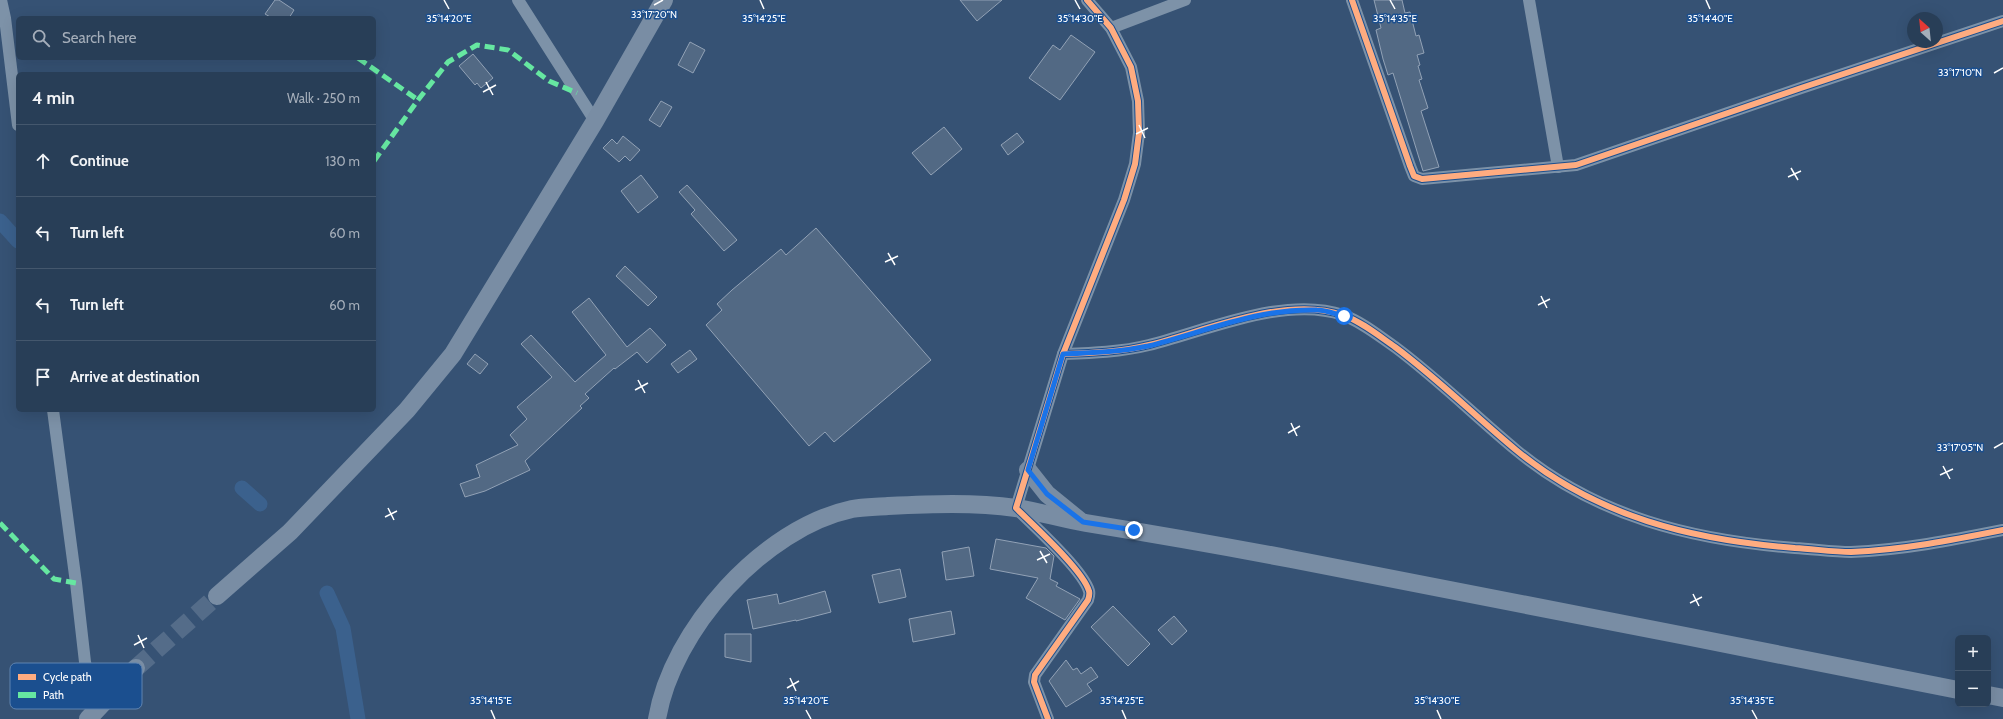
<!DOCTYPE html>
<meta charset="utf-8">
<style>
:root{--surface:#283e57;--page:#344961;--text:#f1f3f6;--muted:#a5aeba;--line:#44576d}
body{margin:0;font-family:Cabin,sans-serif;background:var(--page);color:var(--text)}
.controls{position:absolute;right:12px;bottom:12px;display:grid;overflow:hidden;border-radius:6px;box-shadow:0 4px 16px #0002}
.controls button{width:36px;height:36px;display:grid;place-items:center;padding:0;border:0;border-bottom:1px solid var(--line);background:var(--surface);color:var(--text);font:20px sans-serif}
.compass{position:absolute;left:1907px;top:12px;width:36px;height:36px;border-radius:50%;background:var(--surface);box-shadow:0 4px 16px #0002;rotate:333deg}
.stop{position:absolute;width:12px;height:12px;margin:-9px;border:3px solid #1a73e8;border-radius:50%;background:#fff}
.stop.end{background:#1a73e8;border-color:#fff;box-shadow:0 1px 4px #0008}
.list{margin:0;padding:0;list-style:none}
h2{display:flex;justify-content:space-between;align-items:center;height:52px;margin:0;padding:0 16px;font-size:17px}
h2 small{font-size:13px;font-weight:400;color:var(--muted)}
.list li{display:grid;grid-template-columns:26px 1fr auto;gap:12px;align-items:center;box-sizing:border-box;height:72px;padding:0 16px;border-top:1px solid var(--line)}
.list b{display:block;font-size:15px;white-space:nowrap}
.list em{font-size:13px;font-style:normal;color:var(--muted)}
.icon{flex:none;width:22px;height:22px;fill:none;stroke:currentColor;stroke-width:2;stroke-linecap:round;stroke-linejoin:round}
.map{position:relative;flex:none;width:2003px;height:719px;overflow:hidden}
.search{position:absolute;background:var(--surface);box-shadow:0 4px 16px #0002;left:16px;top:16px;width:360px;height:44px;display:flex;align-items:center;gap:10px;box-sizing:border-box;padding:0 14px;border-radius:6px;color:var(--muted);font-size:15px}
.panel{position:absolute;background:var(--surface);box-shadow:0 4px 16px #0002;left:16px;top:72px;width:360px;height:340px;border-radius:6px}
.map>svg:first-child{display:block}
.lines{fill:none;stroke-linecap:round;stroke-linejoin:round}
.canal{stroke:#3b618d;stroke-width:15}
.building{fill:#526984;stroke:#92a2b6}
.secondary-tunnel{stroke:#546c89;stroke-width:18;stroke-dasharray:18 9;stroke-linecap:butt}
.minor{stroke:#7d92a8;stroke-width:12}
.secondary{stroke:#798da4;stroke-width:18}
.quiet{stroke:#66e7a1;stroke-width:5;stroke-dasharray:10 5;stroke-linecap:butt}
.cycleway-casing{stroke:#1b4f8f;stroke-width:8}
.cycleway{stroke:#ffac80;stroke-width:6}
.route{stroke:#1a73e8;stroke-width:5}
.ticks{fill:none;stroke:#fff;stroke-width:1.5}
.key{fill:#1b4f8f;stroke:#5f84b1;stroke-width:1}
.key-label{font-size:11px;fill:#fff}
.ticks-label{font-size:10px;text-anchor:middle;fill:#fff;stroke:#1b4f8f;stroke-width:3;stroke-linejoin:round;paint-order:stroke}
</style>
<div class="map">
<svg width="2003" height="719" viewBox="0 0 2003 719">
<rect width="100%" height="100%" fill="#365274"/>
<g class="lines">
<g class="canal">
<path d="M 0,221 L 18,241"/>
<path d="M 242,488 L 260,504"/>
<path d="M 327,593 L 343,628 L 358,719"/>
</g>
</g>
<g class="building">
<path d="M 275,0 L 279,0 L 294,10 L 289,18 L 272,18 L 265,14 Z"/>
<path d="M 960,0 L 1002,0 L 977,21 Z"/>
<path d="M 1374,0 L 1402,0 L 1405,13 L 1410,12 L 1416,36 L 1419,35 L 1424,53 L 1417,55 L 1420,65 L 1418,66 L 1422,79 L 1419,80 L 1428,108 L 1421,111 L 1439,167 L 1423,171 L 1393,73 L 1388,75 L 1383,59 L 1376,30 L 1381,28 Z"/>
<path d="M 1071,35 L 1095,52 L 1060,100 L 1029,78 L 1053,45 L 1060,50 Z"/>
<path d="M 690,42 L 705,50 L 693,73 L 678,65 Z"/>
<path d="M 473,54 L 493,78 L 481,88 L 477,83 L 475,85 L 459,66 Z"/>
<path d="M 661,101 L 672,107 L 660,127 L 649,120 Z"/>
<path d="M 944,127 L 962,149 L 931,175 L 912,153 Z"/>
<path d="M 1017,133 L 1024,142 L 1008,155 L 1001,145 Z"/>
<path d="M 623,136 L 640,150 L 630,161 L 625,156 L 619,162 L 603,148 L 612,139 L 617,144 Z"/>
<path d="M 641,175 L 658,197 L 638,213 L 621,191 Z"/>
<path d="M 687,185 L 737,240 L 724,251 L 691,214 L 695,210 L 679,192 Z"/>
<path d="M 816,228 L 931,360 L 834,442 L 825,432 L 809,446 L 706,325 L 722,310 L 717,304 L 732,290 L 781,249 L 786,255 Z"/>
<path d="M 625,266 L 657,297 L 648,306 L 616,276 Z"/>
<path d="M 589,298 L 627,347 L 650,328 L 666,345 L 647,363 L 637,352 L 615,369 L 614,368 L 585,394 L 589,398 L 580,406 L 582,408 L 525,461 L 530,470 L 485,491 L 465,497 L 460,484 L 480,477 L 476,465 L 518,445 L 510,435 L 527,419 L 517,407 L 552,377 L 521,344 L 531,335 L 575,382 L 606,355 L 572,312 Z"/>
<path d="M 690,350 L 697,359 L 678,373 L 671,364 Z"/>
<path d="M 475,354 L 488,364 L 480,374 L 467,364 Z"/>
<path d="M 996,539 L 1046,548 L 1054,556 L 1050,579 L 1058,583 L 1056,586 L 1080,599 L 1065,620 L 1026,598 L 1038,578 L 990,569 Z"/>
<path d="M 969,547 L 974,576 L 946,580 L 942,552 Z"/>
<path d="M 900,569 L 906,597 L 879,603 L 872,575 Z"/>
<path d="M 825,591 L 831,612 L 796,621 L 796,620 L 753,629 L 747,600 L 777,594 L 779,604 Z"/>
<path d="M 1113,606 L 1150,644 L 1128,666 L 1091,627 Z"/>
<path d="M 951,611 L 955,634 L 913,642 L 909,619 Z"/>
<path d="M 1174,616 L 1187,631 L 1172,645 L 1158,630 Z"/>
<path d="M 725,634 L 751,634 L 751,662 L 725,657 Z"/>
<path d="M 1066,660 L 1073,670 L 1077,668 L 1081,674 L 1091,667 L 1098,677 L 1087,684 L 1092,691 L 1066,707 L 1049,681 Z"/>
</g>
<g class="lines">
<path class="secondary-tunnel" d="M 136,668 L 217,596"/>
<g class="minor">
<path d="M 1,0 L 5,18 L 18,125"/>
<path d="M 518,0 L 595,121"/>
<path d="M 1352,0 L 1410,166 L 1414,176 L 1422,179 L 1576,165 L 1801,88 L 2003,21"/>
<path d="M 1529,0 L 1558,167"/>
<path d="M 1111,28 L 1185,0"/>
<path d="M 1063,354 C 1091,353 1121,352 1149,345 C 1206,331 1285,295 1343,315 C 1362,322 1379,336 1395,347 C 1438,379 1475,416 1516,450 C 1597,517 1692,540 1795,548 C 1814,549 1833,552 1851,552 C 1902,550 1953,540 2003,530"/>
<path d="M 53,410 L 76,583 L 85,662 L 95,710"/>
<path d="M 1048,719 L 1034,682 L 1035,675 L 1088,600 C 1089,597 1090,594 1089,591 C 1083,570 1033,525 1016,508 L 1063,354 L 1124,200 L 1135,164 L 1139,133 L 1138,101 L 1131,67 L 1111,28 L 1087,0"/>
</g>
<g class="secondary">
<path d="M 1028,470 L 1047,494 L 1079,520"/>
<path d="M 217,596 L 290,532 L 407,410 L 453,354 L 595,121 L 664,0"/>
<path d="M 1988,695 L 2003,698"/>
<path d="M 88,719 L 136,668"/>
<path d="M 657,719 C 672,630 763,528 852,509 C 863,507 876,507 888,506 C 930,504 974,502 1016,508 C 1040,512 1063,519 1086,523 C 1154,534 1223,546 1291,559 C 1513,603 1736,645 1958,690"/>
</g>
<g class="quiet">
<path d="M 358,58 L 418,100"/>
<path d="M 374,161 L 418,100 L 448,62 L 477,45 L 508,50 L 549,81 L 577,93"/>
<path d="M 0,523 L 54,579 L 76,583"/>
</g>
<g class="cycleway-casing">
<g id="cycleway">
<path d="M 1352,0 L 1410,166 L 1414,176 L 1422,179 L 1576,165 L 1801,88 L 2003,21"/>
<path d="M 1063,354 C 1091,353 1121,352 1149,345 C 1206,331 1285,295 1343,315 C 1362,322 1379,336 1395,347 C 1438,379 1475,416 1516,450 C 1597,517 1692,540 1795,548 C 1814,549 1833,552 1851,552 C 1902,550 1953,540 2003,530"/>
<path d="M 1048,719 L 1034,682 L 1035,675 L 1088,600 C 1089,597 1090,594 1089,591 C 1083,570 1033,525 1016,508 L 1063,354 L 1124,200 L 1135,164 L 1139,133 L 1138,101 L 1131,67 L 1111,28 L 1087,0"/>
</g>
</g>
<use href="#cycleway" class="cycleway"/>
</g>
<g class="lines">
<path class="route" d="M 1134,530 L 1083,522 L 1047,494 L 1028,470 L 1063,354 C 1091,353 1120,352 1148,346 C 1204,332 1258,308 1317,310 C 1326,310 1335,314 1344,316"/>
</g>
<path class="ticks" d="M 444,0 L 449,9M 760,0 L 764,9M 1075,0 L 1080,9M 1390,0 L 1395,9M 1706,0 L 1710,9M 654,5 L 663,0M 1994,73 L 2003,68M 486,82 L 493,95M 483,92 L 496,85M 1139,125 L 1145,138M 1136,134 L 1148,128M 1791,168 L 1798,180M 1788,177 L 1801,171M 888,253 L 895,265M 885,262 L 898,256M 1541,296 L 1547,308M 1538,305 L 1550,299M 638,380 L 645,393M 635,390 L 648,383M 1291,423 L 1297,436M 1288,433 L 1300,426M 1994,448 L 2003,443M 1943,466 L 1950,479M 1940,475 L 1953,469M 388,508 L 394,520M 385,517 L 397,511M 1040,551 L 1047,563M 1037,560 L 1050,554M 1693,594 L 1699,606M 1690,603 L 1702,597M 138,635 L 144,648M 134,645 L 147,638M 790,678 L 796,691M 787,688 L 799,681M 491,710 L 495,719M 806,710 L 811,719M 1122,710 L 1126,719M 1437,710 L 1441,719M 1752,710 L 1757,719"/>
<rect x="10" y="663" width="132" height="46" rx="6" class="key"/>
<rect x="18" y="674" width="18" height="6" fill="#ffac80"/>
<rect x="18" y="692" width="18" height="6" fill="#66e7a1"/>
<g class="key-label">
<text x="43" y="681">Cycle path</text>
<text x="43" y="699">Path</text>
</g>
<g class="ticks-label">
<text x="654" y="18">33°17'20"N</text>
<text x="449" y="22">35°14'20"E</text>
<text x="764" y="22">35°14'25"E</text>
<text x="1080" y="22">35°14'30"E</text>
<text x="1395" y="22">35°14'35"E</text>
<text x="1710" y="22">35°14'40"E</text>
<text x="1960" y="76">33°17'10"N</text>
<text x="1960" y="451">33°17'05"N</text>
<text x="491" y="704">35°14'15"E</text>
<text x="806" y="704">35°14'20"E</text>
<text x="1122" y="704">35°14'25"E</text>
<text x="1437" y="704">35°14'30"E</text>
<text x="1752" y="704">35°14'35"E</text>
</g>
</svg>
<div class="controls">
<button>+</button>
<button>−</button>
</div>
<svg class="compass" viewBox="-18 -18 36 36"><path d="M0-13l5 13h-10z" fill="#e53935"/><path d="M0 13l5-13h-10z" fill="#a5aeba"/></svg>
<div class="stop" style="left:1344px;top:316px"></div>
<div class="stop end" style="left:1134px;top:530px"></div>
<div class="search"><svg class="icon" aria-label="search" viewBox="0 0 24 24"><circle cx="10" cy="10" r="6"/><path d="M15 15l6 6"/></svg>Search here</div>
<section class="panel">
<h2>4 min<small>Walk · 250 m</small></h2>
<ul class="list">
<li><svg class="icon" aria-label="ahead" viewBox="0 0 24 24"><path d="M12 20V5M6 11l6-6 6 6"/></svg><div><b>Continue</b></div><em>130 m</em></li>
<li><svg class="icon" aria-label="left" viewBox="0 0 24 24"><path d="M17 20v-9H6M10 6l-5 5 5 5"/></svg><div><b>Turn left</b></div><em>60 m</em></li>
<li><svg class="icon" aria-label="left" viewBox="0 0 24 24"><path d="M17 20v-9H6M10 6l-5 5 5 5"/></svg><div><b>Turn left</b></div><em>60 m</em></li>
<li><svg class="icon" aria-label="arrive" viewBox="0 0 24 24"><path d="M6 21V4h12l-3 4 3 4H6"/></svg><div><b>Arrive at destination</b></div></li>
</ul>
</section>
</div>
